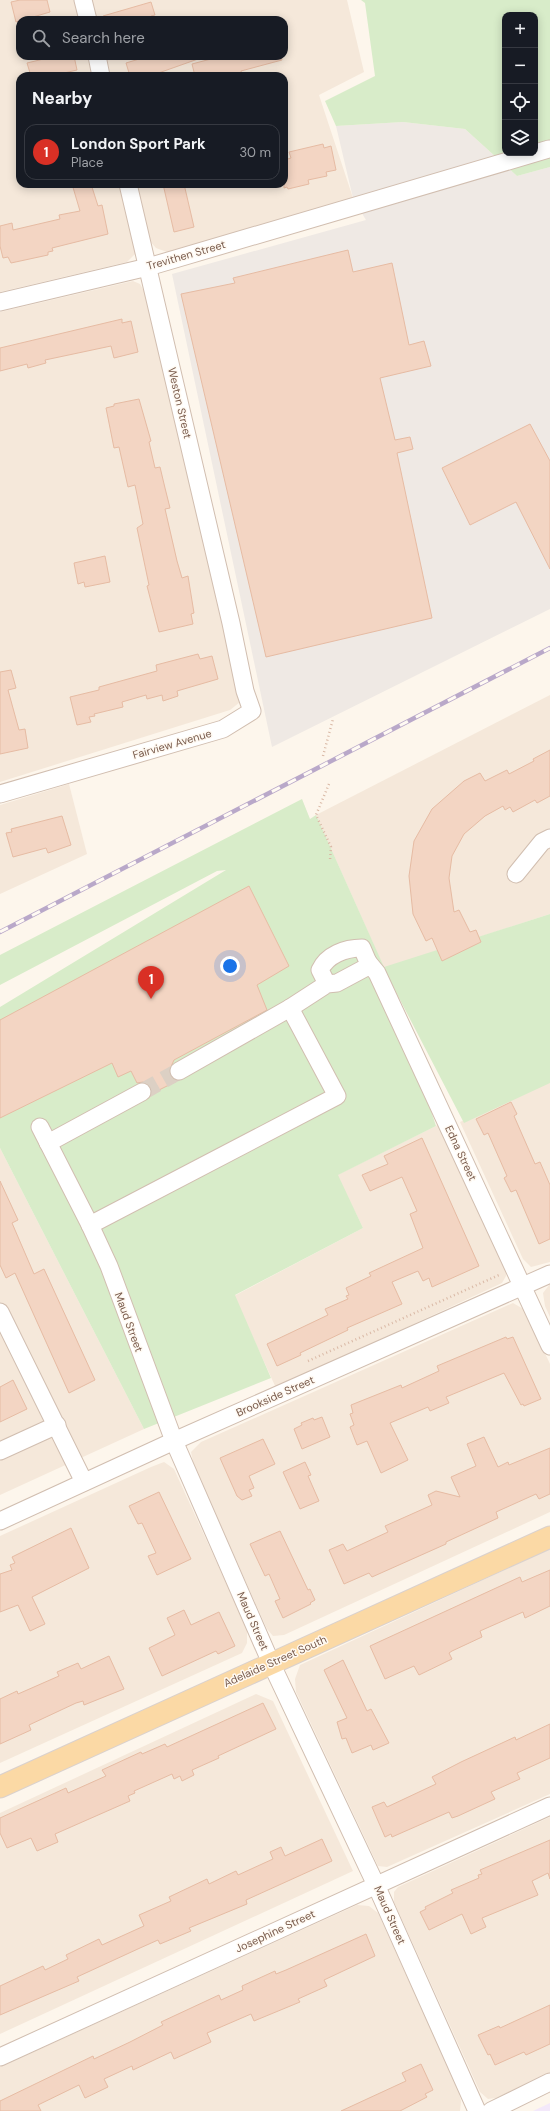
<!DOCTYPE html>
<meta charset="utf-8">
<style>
:root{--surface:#171b24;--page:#20242c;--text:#f1f3f6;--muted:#9ea1a6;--line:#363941;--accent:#d93025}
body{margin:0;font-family:"DM Sans",sans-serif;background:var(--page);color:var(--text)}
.controls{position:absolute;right:12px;top:12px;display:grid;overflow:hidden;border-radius:8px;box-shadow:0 2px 10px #0003}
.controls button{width:36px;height:36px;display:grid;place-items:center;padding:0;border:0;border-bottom:1px solid var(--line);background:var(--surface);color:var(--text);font:20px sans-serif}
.you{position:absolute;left:230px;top:966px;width:14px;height:14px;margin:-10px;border:3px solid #fff;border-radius:50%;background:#1a73e8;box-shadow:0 0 0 6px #1a73e833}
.badge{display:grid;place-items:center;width:26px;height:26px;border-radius:50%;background:var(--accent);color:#fff;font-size:13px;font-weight:700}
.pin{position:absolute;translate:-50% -33px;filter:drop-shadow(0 1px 2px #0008)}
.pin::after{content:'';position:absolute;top:21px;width:14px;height:12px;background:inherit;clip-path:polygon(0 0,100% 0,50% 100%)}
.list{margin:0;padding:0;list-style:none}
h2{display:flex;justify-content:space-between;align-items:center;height:52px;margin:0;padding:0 16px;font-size:17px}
h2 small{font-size:13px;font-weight:400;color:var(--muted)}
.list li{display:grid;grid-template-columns:26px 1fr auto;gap:12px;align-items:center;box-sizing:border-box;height:56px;margin:0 8px 8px;padding:0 8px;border:1px solid var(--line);border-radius:12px}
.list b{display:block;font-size:15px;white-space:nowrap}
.list p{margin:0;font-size:13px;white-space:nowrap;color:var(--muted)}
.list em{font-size:13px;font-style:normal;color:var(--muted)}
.icon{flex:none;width:22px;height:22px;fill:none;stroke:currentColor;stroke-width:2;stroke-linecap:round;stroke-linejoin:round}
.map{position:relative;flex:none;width:550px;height:2111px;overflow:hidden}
.search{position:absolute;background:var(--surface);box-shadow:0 2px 10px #0003;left:16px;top:16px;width:272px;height:44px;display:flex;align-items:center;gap:10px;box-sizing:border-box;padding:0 14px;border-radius:12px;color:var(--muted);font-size:15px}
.panel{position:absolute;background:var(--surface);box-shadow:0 2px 10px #0003;left:16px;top:72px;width:272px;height:116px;border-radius:12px}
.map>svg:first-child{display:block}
.residential{fill:#f5e8da}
.industrial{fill:#efe9e4}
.education{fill:#f3e8fa}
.green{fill:#d8ecc9;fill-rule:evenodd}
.building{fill:#f3d5c3;stroke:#e6bba3}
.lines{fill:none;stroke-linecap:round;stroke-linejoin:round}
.minor-tunnel{stroke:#dcd0c4;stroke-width:17;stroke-dasharray:17 8;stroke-linecap:butt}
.minor-casing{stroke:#d1beb0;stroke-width:19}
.major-casing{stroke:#dad1cd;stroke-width:23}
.path{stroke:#d9b8a5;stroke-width:2.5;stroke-dasharray:1 3;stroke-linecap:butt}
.minor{stroke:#fff;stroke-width:17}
.major{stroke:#fbd9a5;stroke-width:21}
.rail-casing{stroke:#b9a8c9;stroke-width:4.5}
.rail{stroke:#fffaf3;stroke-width:3;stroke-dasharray:9;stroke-linecap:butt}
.labels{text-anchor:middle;stroke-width:3;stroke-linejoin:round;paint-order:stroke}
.street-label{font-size:11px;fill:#7a5c4d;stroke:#fffaf3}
</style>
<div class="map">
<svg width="550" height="2111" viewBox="0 0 550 2111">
<rect width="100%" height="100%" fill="#fdf6ec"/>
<g class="residential">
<path d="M 0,0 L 75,0 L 80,20 L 20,20 L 20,56 L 89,56 L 94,76 L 20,76 L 20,184 L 120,184 L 134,241 L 135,254 L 127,262 L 0,292 Z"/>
<path d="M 91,0 L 347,0 L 364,72 L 319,95 L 353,198 L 167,252 L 156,248 L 148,239 L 135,184 L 284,184 L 284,76 L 109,76 L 104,56 L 284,56 L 284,20 L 96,20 Z"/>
<path d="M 133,281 L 140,284 L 145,293 L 240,694 L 240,702 L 230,710 L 0,782 L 0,312 Z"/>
<path d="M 550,695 L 550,914 L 384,968 L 316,815 Z"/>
<path d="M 69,784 L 87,854 L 0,894 L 0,805 Z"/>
<path d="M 550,1081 L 550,1262 L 531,1267 L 523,1259 L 460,1122 Z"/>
<path d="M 439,1123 L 506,1267 L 506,1276 L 502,1283 L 276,1388 L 234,1296 L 363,1228 L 337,1175 L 436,1126 Z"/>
<path d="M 0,1148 L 144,1429 L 0,1495 Z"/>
<path d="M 550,1284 L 550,1317 L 545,1306 L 543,1293 Z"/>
<path d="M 513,1303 L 525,1310 L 550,1364 L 550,1512 L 284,1635 L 273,1636 L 267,1629 L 194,1466 L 191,1452 L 201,1442 Z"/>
<path d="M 164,1462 L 174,1469 L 247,1629 L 247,1643 L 242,1653 L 0,1763 L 0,1536 L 151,1467 Z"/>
<path d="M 550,1549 L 550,1794 L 387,1867 L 378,1866 L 296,1692 L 295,1679 L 300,1665 Z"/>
<path d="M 256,1694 L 273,1701 L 353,1871 L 0,2034 L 0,1813 Z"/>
<path d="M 550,1817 L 550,2073 L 496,2098 L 488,2099 L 480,2092 L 394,1902 L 394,1892 L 398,1887 Z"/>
<path d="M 357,1905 L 369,1906 L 378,1913 L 458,2089 L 461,2101 L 460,2111 L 0,2111 L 0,2067 Z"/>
</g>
<path class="industrial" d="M 403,122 L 465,129 L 517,176 L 550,167 L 550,609 L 272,747 L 172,274 L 366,220 L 353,198 L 336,126 Z"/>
<path class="education" d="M 550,2103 L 550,2111 L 533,2111 Z"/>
<g class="green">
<path d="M 361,0 L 550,0 L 550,167 L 517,176 L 465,129 L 403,122 L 336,126 L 325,101 L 375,76 L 365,3 ZM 505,15 L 535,15 L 535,153 L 505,153 Z"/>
<path d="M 302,799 L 310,819 L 316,815 L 384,967 L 550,914 L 550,1083 L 464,1123 L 385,971 L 436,1126 L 338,1175 L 363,1228 L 235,1295 L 271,1378 L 144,1429 L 0,1148 L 0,1007 L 226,870 L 217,871 L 0,985 L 0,955 Z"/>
</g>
<g class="building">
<path d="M 20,0 L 47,0 L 50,12 L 16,22 L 11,2 Z"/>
<path d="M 151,2 L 155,15 L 151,16 L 152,20 L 104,20 L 103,16 Z"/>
<path d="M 56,56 L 74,56 L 77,70 L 51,76 L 31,76 L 27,63 Z"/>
<path d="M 149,56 L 198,56 L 198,59 L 150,76 L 130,76 L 126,63 Z"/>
<path d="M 222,56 L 281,56 L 282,60 L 241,71 L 242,76 L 195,76 L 192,64 Z"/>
<path d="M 323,144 L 324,148 L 331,146 L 336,170 L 326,172 L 327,176 L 308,180 L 309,184 L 288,189 L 287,187 L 284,188 L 284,160 L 291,158 L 289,152 Z"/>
<path d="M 72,184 L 91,184 L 98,206 L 102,205 L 108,234 L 52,248 L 53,251 L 48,252 L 48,255 L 11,263 L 8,257 L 3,258 L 0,246 L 0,226 L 12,223 L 13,230 L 60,219 L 59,215 L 80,211 Z"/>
<path d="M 163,184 L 184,184 L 194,227 L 174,232 Z"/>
<path d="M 348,250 L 353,272 L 392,263 L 409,345 L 424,341 L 431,366 L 380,378 L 395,440 L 410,437 L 413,449 L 397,453 L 432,618 L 266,657 L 181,294 L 235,283 L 233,278 Z"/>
<path d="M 122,319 L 122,323 L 131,321 L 138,352 L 114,358 L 111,346 L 45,360 L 46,363 L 28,368 L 27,364 L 0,371 L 0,348 Z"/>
<path d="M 139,399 L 151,441 L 149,442 L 155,468 L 160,467 L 165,488 L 170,508 L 165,509 L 177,561 L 182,578 L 188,576 L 194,613 L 191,614 L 193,624 L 159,632 L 147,586 L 149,585 L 137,528 L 143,524 L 135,485 L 128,487 L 119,447 L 114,448 L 106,408 L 114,406 L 114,404 Z"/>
<path d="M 530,424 L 550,461 L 550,569 L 516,502 L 470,525 L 442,468 Z"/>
<path d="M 105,556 L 110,582 L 85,587 L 84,582 L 78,584 L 74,563 Z"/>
<path d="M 198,654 L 200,659 L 212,656 L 218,679 L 177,691 L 178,696 L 163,701 L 162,695 L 147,699 L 146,695 L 122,702 L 123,707 L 94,714 L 95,716 L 89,717 L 91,722 L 77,725 L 70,697 L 99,690 L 99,687 L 157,671 L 156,665 Z"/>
<path d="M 11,670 L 16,688 L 8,690 L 19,730 L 25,729 L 28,748 L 0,754 L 0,672 Z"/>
<path d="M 550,750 L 550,796 L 537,803 L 535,800 L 513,812 L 510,807 L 505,810 L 503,806 L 485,816 L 464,834 L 452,856 L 449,878 L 454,912 L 459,910 L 470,932 L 476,930 L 481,942 L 442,961 L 432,938 L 426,941 L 413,914 L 409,876 L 414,841 L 432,809 L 464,781 L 480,773 L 485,781 L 507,770 L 509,774 L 534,761 L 533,759 Z"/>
<path d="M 62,816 L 71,845 L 48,853 L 46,848 L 13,857 L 6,833 L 12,832 L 11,829 Z"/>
<path d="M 249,886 L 289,966 L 257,985 L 267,1010 L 174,1060 L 169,1071 L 171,1076 L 177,1081 L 151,1094 L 151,1087 L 143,1082 L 137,1083 L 131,1071 L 118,1077 L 112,1063 L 0,1118 L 0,1020 Z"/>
<path d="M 511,1102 L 517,1114 L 514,1116 L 535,1164 L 540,1162 L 550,1185 L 550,1239 L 539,1244 L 516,1190 L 511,1192 L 504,1178 L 507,1176 L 488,1133 L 484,1135 L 476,1119 Z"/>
<path d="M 422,1138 L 479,1266 L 432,1287 L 429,1278 L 423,1281 L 418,1271 L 392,1282 L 402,1304 L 347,1328 L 348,1330 L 300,1353 L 301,1355 L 277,1366 L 267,1344 L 328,1315 L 325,1309 L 348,1299 L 346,1296 L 349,1295 L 346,1288 L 371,1276 L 369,1273 L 423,1248 L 410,1214 L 417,1211 L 402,1177 L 370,1191 L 362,1175 L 388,1164 L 384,1156 Z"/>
<path d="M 0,1181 L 18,1220 L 12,1223 L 34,1274 L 44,1269 L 95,1380 L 69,1393 L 15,1273 L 6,1278 L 0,1265 Z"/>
<path d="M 506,1337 L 507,1339 L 513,1337 L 541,1399 L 524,1406 L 523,1404 L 521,1405 L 504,1373 L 446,1397 L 449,1403 L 430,1411 L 428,1407 L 390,1423 L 408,1460 L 381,1473 L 367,1441 L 357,1445 L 350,1427 L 354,1425 L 350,1414 L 353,1413 L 351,1405 L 401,1385 L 402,1388 L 439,1371 L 437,1366 Z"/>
<path d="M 13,1380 L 27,1409 L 0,1422 L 0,1387 Z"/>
<path d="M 322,1417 L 330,1437 L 302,1449 L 294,1429 L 302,1425 L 301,1423 L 313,1418 L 314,1420 Z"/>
<path d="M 484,1437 L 498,1467 L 508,1462 L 509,1465 L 550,1448 L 550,1494 L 539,1499 L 536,1494 L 496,1512 L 498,1518 L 446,1542 L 446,1544 L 372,1577 L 369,1573 L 344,1584 L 329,1550 L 343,1544 L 347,1551 L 349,1550 L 388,1532 L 385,1526 L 432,1505 L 428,1495 L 436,1491 L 460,1497 L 451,1477 L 476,1466 L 467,1444 Z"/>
<path d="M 263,1439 L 275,1464 L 249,1476 L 254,1488 L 249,1490 L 252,1496 L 242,1500 L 237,1496 L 220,1458 Z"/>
<path d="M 305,1462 L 311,1475 L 308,1476 L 319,1501 L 300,1509 L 283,1472 Z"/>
<path d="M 159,1492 L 191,1559 L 157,1575 L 148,1556 L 156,1553 L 142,1523 L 138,1524 L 129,1506 Z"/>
<path d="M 71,1528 L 89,1568 L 32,1597 L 45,1624 L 30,1631 L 18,1605 L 0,1612 L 0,1574 L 12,1570 L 10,1565 L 15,1563 L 12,1557 Z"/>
<path d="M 280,1531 L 308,1590 L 310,1589 L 315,1600 L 310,1603 L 311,1604 L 283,1618 L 275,1601 L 280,1599 L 269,1574 L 265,1576 L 250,1544 Z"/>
<path d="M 550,1570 L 550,1606 L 525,1618 L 523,1612 L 480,1631 L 482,1637 L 452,1651 L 449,1653 L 452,1659 L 419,1675 L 414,1666 L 385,1679 L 370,1646 L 520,1577 L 522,1582 Z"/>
<path d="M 184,1610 L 191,1625 L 219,1612 L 235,1646 L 218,1654 L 216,1651 L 162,1676 L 149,1648 L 175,1635 L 167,1618 Z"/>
<path d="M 109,1656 L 124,1689 L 84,1705 L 83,1701 L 76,1703 L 29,1725 L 31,1730 L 0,1744 L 0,1699 L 17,1691 L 18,1694 L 59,1676 L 57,1672 L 78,1663 L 81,1669 Z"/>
<path d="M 343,1660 L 366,1709 L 367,1711 L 371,1709 L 389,1743 L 373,1750 L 371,1745 L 352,1753 L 346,1738 L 342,1739 L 337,1722 L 347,1718 L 324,1670 Z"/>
<path d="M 263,1703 L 276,1729 L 218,1756 L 219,1758 L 192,1770 L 194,1775 L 182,1781 L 180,1776 L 174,1779 L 172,1774 L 134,1791 L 135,1793 L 128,1796 L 130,1801 L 55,1834 L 58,1842 L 37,1851 L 31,1838 L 7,1848 L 0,1833 L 0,1818 L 66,1788 L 68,1793 L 106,1776 L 102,1770 L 141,1752 L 142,1754 L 165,1744 L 167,1747 Z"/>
<path d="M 550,1724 L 550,1758 L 517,1773 L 520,1779 L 491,1792 L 495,1799 L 458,1816 L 452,1818 L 449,1812 L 392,1837 L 391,1834 L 385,1837 L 372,1807 L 384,1802 L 387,1807 L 436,1784 L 432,1777 L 461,1762 L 515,1737 L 516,1740 Z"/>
<path d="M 322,1839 L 332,1861 L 246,1900 L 247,1904 L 189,1928 L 191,1931 L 160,1944 L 158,1940 L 140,1948 L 77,1977 L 79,1981 L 0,2015 L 0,1986 L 43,1966 L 45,1970 L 68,1959 L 66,1955 L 99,1939 L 102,1945 L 144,1926 L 139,1915 L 171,1901 L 169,1897 L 207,1879 L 209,1884 L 236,1871 L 238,1875 L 273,1859 L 270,1852 L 281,1847 L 285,1856 Z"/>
<path d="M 550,1840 L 550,1879 L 548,1873 L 532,1881 L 538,1895 L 482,1918 L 486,1927 L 471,1934 L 462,1914 L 429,1930 L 420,1912 L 426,1909 L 425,1907 L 453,1893 L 451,1890 L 479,1878 L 478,1875 L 482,1874 L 480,1870 Z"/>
<path d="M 366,1934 L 375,1956 L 324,1980 L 327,1986 L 298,1999 L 300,2002 L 254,2021 L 251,2014 L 207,2033 L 211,2042 L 174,2059 L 171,2052 L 133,2070 L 132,2066 L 104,2079 L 108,2087 L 85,2098 L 79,2085 L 38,2105 L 41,2111 L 0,2111 L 0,2101 L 93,2056 L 94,2059 L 130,2042 L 163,2025 L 161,2022 L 219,1995 L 221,2000 L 243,1990 L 242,1986 L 275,1971 L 276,1974 L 286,1970 Z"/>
<path d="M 550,2005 L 550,2044 L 526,2055 L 524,2052 L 495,2065 L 490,2054 L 488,2055 L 478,2035 L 499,2026 L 500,2028 Z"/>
<path d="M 421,2064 L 433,2090 L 425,2094 L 427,2097 L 400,2111 L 341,2111 L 406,2081 L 402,2073 Z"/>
</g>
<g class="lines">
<path class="minor-tunnel" d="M 142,1092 L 179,1071"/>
<g class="minor-casing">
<g id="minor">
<path d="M 83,0 L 88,20"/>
<path d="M 97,56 L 101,76"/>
<path d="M 0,302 L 148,267 L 549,149"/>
<path d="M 0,794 L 223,729 L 252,711 L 245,691 L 231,623 L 128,184"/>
<path d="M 516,874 L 542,842 L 550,838"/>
<path d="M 368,962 L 377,973 L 550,1346"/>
<path d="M 290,1008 L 327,984 L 337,983 L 365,968 L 368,962 L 362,948 C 345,948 327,955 320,970 L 327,984"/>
<path d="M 40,1127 L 90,1225 L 109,1266 L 174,1441 L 271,1663 L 376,1885 L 477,2111"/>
<path d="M 48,1143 L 142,1092"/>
<path d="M 90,1225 L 337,1096 L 290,1008 L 179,1071"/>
<path d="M 0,1312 L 84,1482"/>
<path d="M 0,1451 L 57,1425"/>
<path d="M 0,1521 L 174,1441 L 550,1274"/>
<path d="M 0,2057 L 550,1806"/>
<path d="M 491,2111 L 550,2082"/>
</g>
</g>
<g class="major-casing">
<path id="major" d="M 0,1787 L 550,1537"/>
</g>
<g class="path">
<path d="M 323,756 L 333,719"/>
<path d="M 329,784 L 316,815 L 331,847 L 330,860"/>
<path d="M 308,1361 L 499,1275"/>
</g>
<use href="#minor" class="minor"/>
<use href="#major" class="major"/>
<g class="rail-casing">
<path id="rail" d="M 0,932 L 550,648"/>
</g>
<use href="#rail" class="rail"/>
</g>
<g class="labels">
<g class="street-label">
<text transform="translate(186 255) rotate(-16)" y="4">Trevithen Street</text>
<text transform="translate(180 403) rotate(77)" y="4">Weston Street</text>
<text transform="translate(172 744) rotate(-16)" y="4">Fairview Avenue</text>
<text transform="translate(461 1153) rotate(65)" y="4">Edna Street</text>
<text transform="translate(129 1322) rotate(70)" y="4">Maud Street</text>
<text transform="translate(275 1396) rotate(-24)" y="4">Brookside Street</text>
<text transform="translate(253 1621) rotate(66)" y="4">Maud Street</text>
<text transform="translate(275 1661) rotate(-24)" y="4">Adelaide Street South</text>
<text transform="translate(390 1915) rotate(66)" y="4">Maud Street</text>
<text transform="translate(275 1931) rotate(-25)" y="4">Josephine Street</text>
</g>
</g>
</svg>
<div class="controls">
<button>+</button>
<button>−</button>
<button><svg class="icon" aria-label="locate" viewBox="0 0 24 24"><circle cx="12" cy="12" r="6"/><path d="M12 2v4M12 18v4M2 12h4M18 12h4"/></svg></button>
<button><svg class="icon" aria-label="layers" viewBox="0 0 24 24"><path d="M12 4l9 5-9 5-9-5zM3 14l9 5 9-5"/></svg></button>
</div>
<div class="you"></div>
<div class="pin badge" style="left:151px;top:999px">1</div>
<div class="search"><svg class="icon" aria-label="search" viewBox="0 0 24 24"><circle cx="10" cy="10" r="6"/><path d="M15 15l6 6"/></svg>Search here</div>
<section class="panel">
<h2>Nearby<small></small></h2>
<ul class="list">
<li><span class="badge">1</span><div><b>London Sport Park</b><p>Place</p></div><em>30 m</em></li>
</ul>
</section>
</div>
